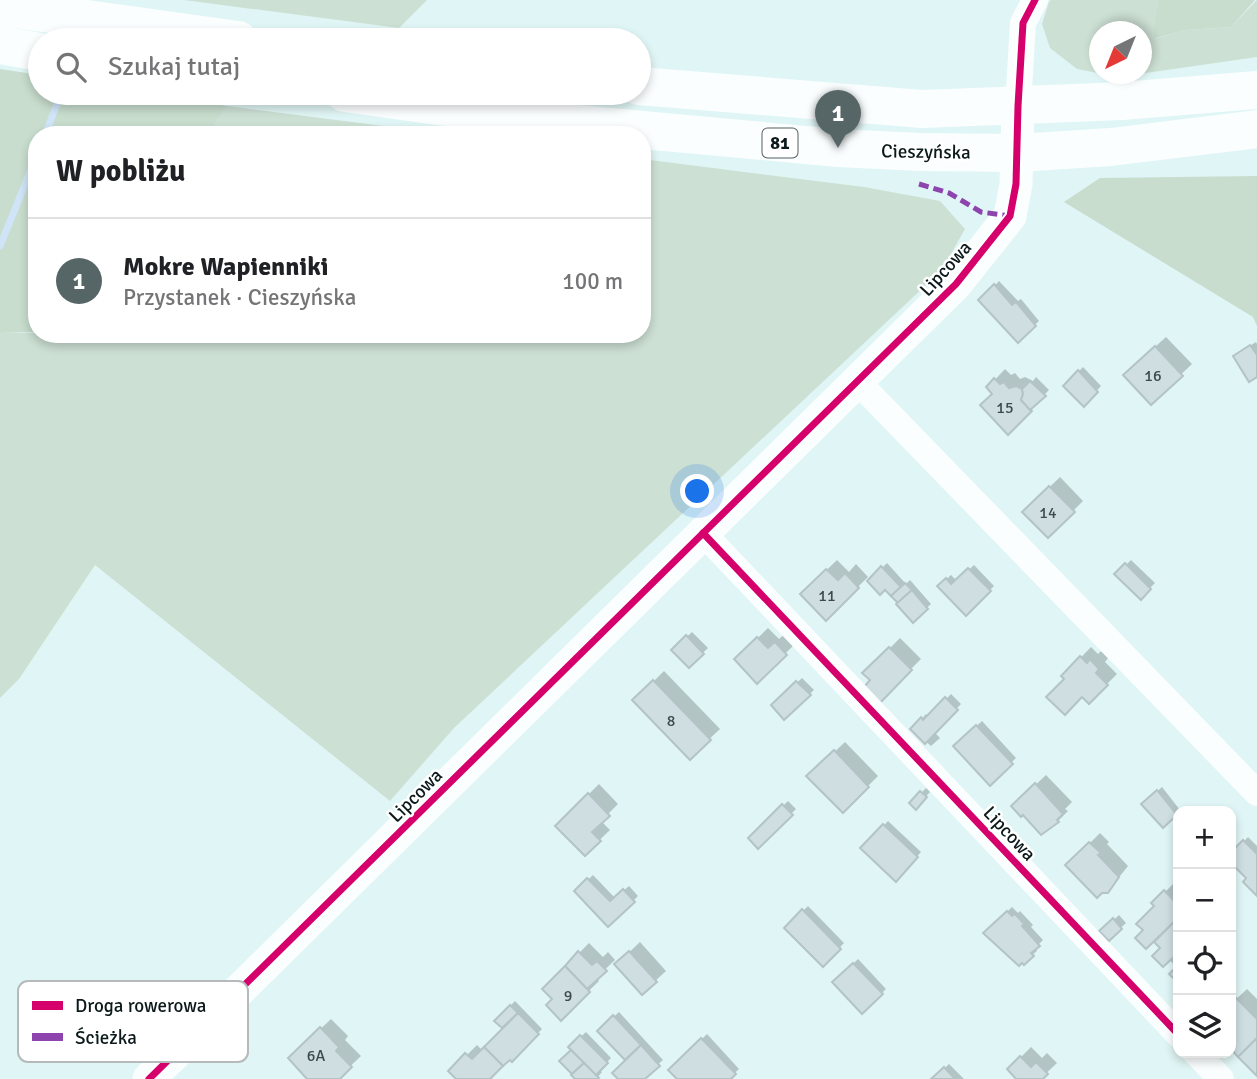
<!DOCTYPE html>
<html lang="pl">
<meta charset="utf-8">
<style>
:root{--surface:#fff;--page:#f6f6f6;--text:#202124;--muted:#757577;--line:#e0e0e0;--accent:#566667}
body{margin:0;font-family:Signika,sans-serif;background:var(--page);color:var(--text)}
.controls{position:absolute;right:21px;bottom:21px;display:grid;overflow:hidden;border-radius:14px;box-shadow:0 4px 10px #0003}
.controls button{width:63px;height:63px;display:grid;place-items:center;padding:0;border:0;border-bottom:2px solid var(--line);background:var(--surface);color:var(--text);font:35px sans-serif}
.compass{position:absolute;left:1089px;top:21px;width:63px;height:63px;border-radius:50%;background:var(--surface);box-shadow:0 4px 10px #0003;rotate:223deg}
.you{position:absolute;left:698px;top:492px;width:24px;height:24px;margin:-18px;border:5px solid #fff;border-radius:50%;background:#1a73e8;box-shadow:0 0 0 10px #1a73e833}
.badge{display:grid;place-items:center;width:46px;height:46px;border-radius:50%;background:var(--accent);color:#fff;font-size:23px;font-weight:700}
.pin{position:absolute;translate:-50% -58px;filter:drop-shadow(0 2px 4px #0008)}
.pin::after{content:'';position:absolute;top:37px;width:24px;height:21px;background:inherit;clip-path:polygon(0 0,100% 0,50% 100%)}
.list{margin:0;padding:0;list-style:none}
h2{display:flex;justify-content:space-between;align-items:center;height:91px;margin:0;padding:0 28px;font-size:30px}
h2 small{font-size:23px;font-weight:400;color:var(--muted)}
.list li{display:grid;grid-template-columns:46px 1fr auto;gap:21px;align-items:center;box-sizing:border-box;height:126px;padding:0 28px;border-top:2px solid var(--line)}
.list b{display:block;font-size:26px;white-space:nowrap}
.list p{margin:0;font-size:23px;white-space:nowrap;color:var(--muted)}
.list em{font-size:23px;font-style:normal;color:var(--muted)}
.icon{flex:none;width:38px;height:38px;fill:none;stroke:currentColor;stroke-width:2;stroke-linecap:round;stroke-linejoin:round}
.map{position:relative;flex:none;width:1257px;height:1079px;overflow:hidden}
.search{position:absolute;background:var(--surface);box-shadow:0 4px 10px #0003;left:28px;top:28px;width:623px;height:77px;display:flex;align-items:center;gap:18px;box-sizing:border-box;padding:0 24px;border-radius:38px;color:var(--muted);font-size:26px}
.panel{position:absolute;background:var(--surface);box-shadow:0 4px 10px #0003;left:28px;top:126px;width:623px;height:217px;border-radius:28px}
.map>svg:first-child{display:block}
.green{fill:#cde0d4;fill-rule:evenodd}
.forest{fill:#c8ddce}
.shadow{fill:#0003}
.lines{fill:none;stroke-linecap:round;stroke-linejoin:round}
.stream{stroke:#cfe4f7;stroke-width:7}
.building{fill:#cedee1;stroke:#b4c4c6;stroke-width:2}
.minor{stroke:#fafefe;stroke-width:26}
.tertiary{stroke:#fafefe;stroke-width:33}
.primary{stroke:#fafefe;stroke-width:38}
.quiet{stroke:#8e44ad;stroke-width:5;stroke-dasharray:10 5;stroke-linecap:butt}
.cycleway-casing{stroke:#fff;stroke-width:11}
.cycleway{stroke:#d6006c;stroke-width:7}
.labels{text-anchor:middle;stroke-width:5;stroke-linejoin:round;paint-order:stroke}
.number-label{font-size:16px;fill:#3c4a4c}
.shield{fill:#fff;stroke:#545e5f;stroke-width:2}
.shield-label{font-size:18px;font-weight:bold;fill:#0b191a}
.street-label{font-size:19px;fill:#0b191a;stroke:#fff}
.key{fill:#fff;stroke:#b6baba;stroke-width:2}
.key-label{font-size:19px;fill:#0b191a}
</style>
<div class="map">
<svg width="1257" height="1079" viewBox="0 0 1257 1079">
<rect width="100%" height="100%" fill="#e0f5f5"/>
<g class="green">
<path d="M 184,0 L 427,0 L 399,28 Z"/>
<path d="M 1051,0 L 1158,0 L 1154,39 L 1185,30 L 1231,27 L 1257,0 L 1257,57 L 1118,77 L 1077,69 L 1050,48 L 1042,24 L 1049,2 ZM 1100,32 L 1142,32 L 1142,74 L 1100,74 Z"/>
<path d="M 227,106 L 454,135 L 207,135 Z"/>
<path d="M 642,159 L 864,187 L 940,201 L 965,229 L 942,270 L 454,728 L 390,801 L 95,565 L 19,679 L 0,698 L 0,333 L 642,334 Z"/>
</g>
<g class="forest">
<path d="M 1158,0 L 1255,0 L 1231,27 L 1185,30 L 1153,39 Z"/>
<path d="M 0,69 L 40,75 L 40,93 L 148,93 L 227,106 L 207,135 L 37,135 L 37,332 L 0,333 Z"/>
<path d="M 1257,176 L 1257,326 L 1253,317 L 1064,202 L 1100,178 Z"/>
</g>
<g class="shadow">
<path d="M 999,281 L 1018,301 L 1021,299 L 1039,321 L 1018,341 L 981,300 Z"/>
<path d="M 1166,337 L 1192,364 L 1152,402 L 1135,365 Z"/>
<path d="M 1256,342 L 1257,344 L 1257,375 L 1240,352 Z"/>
<path d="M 1083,367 L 1101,386 L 1084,404 L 1065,386 Z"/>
<path d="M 1005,369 L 1011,375 L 1015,373 L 1020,379 L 1025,377 L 1033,381 L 1036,377 L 1049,390 L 1008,432 L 994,393 L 988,387 Z"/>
<path d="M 1060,477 L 1083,501 L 1048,536 L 1024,512 Z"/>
<path d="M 837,560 L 849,572 L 856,564 L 868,577 L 826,618 L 802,594 Z"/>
<path d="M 1131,560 L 1155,583 L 1141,597 L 1117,574 Z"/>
<path d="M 887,563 L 906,584 L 910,580 L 931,604 L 913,620 L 885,588 L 869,581 Z"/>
<path d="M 974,565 L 994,586 L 966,614 L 939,586 L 951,575 L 957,581 Z"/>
<path d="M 768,628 L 779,639 L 786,633 L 795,644 L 757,681 L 736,659 Z"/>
<path d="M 692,632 L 708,648 L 689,666 L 673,650 Z"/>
<path d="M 900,638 L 921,659 L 880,700 L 872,680 L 865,673 Z"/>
<path d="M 1091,647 L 1098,654 L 1101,651 L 1108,658 L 1105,662 L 1117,674 L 1089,702 L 1063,676 Z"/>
<path d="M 664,671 L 720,729 L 690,757 L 635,700 Z"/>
<path d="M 802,678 L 814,690 L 785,717 L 773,705 Z"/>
<path d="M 951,694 L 961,704 L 934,732 L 940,738 L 931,746 L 912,729 L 926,714 L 929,717 Z"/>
<path d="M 982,721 L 1016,758 L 990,783 L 955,746 Z"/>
<path d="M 845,742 L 878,776 L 843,811 L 809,776 Z"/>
<path d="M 1046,775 L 1072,802 L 1065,809 L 1068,811 L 1058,821 L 1041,832 L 1023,813 L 1013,806 Z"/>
<path d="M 599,784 L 618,804 L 601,821 L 610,830 L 585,854 L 557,826 Z"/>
<path d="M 1162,787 L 1180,810 L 1163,826 L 1143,804 Z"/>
<path d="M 926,788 L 930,792 L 916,807 L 912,803 Z"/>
<path d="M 788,801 L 796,809 L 758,846 L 750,838 Z"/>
<path d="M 888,821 L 921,852 L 896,880 L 863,848 Z"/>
<path d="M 1100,833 L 1109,842 L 1107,844 L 1128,866 L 1108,891 L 1068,865 Z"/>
<path d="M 1248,837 L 1257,846 L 1257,893 L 1249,878 L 1231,861 L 1231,855 Z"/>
<path d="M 593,875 L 615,898 L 629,886 L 638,896 L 609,925 L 576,891 Z"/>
<path d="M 1175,882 L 1178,885 L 1178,964 L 1146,930 L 1157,906 L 1154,903 Z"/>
<path d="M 808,906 L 844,943 L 823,965 L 786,928 Z"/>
<path d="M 1012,907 L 1018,913 L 1020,911 L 1033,925 L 1031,927 L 1043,940 L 1035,948 L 1037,951 L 1032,955 L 986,932 Z"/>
<path d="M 1119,915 L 1126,923 L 1109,939 L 1102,931 Z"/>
<path d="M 640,942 L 666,971 L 642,993 L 617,964 Z"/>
<path d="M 589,943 L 603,957 L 608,952 L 615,960 L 596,978 L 599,981 L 561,1018 L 554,999 L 544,989 Z"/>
<path d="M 858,959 L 886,989 L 862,1012 L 835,982 Z"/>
<path d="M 1247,989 L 1257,999 L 1257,1073 L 1231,1046 L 1231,1004 Z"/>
<path d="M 515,1001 L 542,1029 L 512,1059 L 510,1058 L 492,1076 L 492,1079 L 458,1079 L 451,1071 L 477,1045 L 483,1051 L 505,1028 L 496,1021 Z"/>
<path d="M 619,1012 L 663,1060 L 642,1079 L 620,1079 L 627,1060 L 599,1031 Z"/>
<path d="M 331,1019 L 348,1036 L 345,1040 L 361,1056 L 337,1079 L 310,1079 L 290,1058 Z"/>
<path d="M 586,1032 L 611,1058 L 599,1070 L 602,1072 L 596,1079 L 578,1079 L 562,1061 L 573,1050 L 570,1047 Z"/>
<path d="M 707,1034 L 739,1069 L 728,1079 L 679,1079 L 670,1070 Z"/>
<path d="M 1031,1047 L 1042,1058 L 1047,1053 L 1057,1063 L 1040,1079 L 1019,1079 L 1009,1069 Z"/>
<path d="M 949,1064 L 964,1079 L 933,1079 L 934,1078 Z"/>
</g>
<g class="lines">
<g class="stream">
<path d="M 45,135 L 59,99"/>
<path d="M 0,246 L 37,155"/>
</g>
</g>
<g class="building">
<path d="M 994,284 L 1012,305 L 1016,302 L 1036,326 L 1018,343 L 978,300 Z"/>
<path d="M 1250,345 L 1257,355 L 1257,377 L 1249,382 L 1233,356 Z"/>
<path d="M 1155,346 L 1183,376 L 1151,405 L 1123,375 Z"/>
<path d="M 1078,370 L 1098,392 L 1084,407 L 1063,386 Z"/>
<path d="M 994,378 L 1000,384 L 1004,382 L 1009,388 L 1016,386 L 1022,389 L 1023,394 L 1021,400 L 1032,411 L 1008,435 L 980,405 L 992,394 L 986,387 Z"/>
<path d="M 1030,381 L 1046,396 L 1030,410 L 1021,400 L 1023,394 L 1022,389 Z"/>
<path d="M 1049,486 L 1075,512 L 1048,538 L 1022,512 Z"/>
<path d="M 1125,563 L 1151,589 L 1141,600 L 1114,574 Z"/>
<path d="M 881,566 L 901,587 L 891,596 L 885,590 L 880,595 L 867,581 Z"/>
<path d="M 968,568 L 991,591 L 966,616 L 937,586 L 946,578 L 951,584 Z"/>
<path d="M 826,569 L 838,580 L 845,573 L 859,588 L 826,621 L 800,594 Z"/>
<path d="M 905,583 L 912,590 L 898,603 L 891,596 Z"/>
<path d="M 912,590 L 928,609 L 913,623 L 896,604 Z"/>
<path d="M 686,635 L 704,654 L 689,668 L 671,650 Z"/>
<path d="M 757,637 L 768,648 L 775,642 L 787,655 L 757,684 L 734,659 Z"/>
<path d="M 889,647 L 912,670 L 880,703 L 864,687 L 870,680 L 862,673 Z"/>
<path d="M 1080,656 L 1087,663 L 1090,659 L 1099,669 L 1096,673 L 1108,685 L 1089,704 L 1082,697 L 1065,715 L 1046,697 L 1064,679 L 1061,676 Z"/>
<path d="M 653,680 L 711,740 L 690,760 L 632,700 Z"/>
<path d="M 796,681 L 811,695 L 784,720 L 771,705 Z"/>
<path d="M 945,697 L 958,710 L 925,744 L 910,729 L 921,717 L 923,720 Z"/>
<path d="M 976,725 L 1013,764 L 990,786 L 953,746 Z"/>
<path d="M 834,750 L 869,787 L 843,813 L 806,776 Z"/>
<path d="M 1035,783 L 1063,814 L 1057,820 L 1059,822 L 1041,835 L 1023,815 L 1021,817 L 1011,806 Z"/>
<path d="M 1157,790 L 1177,815 L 1163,828 L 1141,804 Z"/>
<path d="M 920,791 L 927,797 L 916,810 L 909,803 Z"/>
<path d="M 588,793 L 610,816 L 592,832 L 601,841 L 585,856 L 555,826 Z"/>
<path d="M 782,804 L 793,815 L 758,849 L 748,838 Z"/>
<path d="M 883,824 L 918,857 L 896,882 L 860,848 Z"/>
<path d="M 1243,840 L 1257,854 L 1257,896 L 1243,882 L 1246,878 L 1231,863 L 1231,852 Z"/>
<path d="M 1089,842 L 1101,853 L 1098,855 L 1119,877 L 1108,893 L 1102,893 L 1097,898 L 1065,865 Z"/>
<path d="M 587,878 L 610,901 L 623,889 L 635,902 L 608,927 L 574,891 Z"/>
<path d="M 1164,890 L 1178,905 L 1178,918 L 1146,949 L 1135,938 L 1143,930 L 1136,924 L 1154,906 L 1151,903 Z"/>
<path d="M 802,909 L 841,949 L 823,967 L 784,928 Z"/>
<path d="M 1007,911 L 1012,916 L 1015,914 L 1024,924 L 1022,926 L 1040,946 L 1031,953 L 1034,956 L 1024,965 L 1022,963 L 1019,966 L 983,933 Z"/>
<path d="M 1113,918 L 1122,929 L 1109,941 L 1099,931 Z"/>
<path d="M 1178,918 L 1178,953 L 1163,967 L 1152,956 L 1160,948 L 1154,942 Z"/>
<path d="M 578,951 L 592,965 L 597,961 L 607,971 L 587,989 L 565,966 Z"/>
<path d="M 629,951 L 657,982 L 642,995 L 614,964 Z"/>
<path d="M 1178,953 L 1178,983 L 1169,974 L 1177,966 L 1171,960 Z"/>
<path d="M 853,963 L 883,994 L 862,1014 L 832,982 Z"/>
<path d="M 565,966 L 590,992 L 561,1021 L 546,1005 L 552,999 L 542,989 Z"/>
<path d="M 1235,997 L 1257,1019 L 1257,1038 L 1238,1057 L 1231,1049 L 1231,1002 Z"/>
<path d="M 510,1005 L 518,1013 L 502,1028 L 494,1021 Z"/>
<path d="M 518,1013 L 539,1034 L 512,1062 L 510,1060 L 503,1066 L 484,1047 Z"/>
<path d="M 613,1015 L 641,1045 L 625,1060 L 597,1031 Z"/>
<path d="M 320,1027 L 339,1047 L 336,1051 L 352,1067 L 340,1079 L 307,1079 L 288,1058 Z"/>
<path d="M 580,1035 L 608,1063 L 596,1075 L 568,1047 Z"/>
<path d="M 701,1038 L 736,1074 L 731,1079 L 677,1079 L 668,1070 Z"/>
<path d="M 1257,1038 L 1257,1076 L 1238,1057 Z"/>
<path d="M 641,1045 L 660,1066 L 645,1079 L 618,1079 L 612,1073 Z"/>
<path d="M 484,1047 L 503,1066 L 490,1079 L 456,1079 L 448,1071 L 465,1053 L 472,1059 Z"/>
<path d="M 571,1050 L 584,1063 L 572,1074 L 559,1061 Z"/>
<path d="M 1020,1056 L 1031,1067 L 1036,1062 L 1048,1074 L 1043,1079 L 1016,1079 L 1007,1069 Z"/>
<path d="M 584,1063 L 599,1078 L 598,1079 L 575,1079 L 571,1075 Z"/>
<path d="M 944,1067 L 955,1079 L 931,1079 Z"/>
</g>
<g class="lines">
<g class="minor">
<path d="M 1018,106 L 1023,23 L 1035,0"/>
<path d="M 857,381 L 1257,793"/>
<path d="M 703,533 L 1178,1034"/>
<path d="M 1196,1053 L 1221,1079"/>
</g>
<path class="tertiary" d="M 149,1079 L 956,284 L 1010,216 L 1016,184 L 1018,106"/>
<g class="primary">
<path d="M 0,7 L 238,40"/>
<path d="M 0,45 L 40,52"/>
<path d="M 639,86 L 922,109 L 1122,101 L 1257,90"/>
<path d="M 345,93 L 545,121 L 838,148 L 920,152 L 1017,153 L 1111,147 L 1257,129"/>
</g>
<path class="quiet" d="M 919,184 L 949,193 L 981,212 L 1010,216"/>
<g class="cycleway-casing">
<g id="cycleway">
<path d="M 703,533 L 1178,1034"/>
<path d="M 149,1079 L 956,284 L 1010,216 L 1016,184 L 1018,106 L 1023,23 L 1035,0"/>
</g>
</g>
<use href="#cycleway" class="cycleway"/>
</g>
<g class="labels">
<g class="number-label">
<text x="1153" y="381">16</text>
<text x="1005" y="413">15</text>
<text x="1048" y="518">14</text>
<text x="827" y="601">11</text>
<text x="671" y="726">8</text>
<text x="568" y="1001">9</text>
<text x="316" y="1061">6A</text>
</g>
<rect class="shield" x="762.5" y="128.5" width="35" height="29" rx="5"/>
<g class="shield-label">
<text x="780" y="149">81</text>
</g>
<g class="street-label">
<text transform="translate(926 151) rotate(1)" y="7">Cieszyńska</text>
<text transform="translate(945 268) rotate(-48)" y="7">Lipcowa</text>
<text transform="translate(415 795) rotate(-45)" y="7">Lipcowa</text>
<text transform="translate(1010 833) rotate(47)" y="7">Lipcowa</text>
</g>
</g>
<rect x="18" y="981" width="230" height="81" rx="10" class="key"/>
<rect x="32" y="1001" width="31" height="9" fill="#d6006c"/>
<rect x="32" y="1033" width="31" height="8" fill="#8e44ad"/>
<g class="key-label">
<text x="75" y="1012">Droga rowerowa</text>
<text x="75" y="1044">Ścieżka</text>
</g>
</svg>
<div class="controls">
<button>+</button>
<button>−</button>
<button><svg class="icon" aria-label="locate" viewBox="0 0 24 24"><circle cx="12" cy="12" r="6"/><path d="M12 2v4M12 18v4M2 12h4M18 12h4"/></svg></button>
<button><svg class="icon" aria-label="layers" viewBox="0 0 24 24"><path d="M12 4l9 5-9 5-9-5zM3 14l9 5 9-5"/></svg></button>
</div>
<svg class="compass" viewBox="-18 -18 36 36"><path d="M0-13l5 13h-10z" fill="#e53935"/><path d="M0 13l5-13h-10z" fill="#757577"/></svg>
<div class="you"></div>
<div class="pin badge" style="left:838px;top:148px">1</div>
<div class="search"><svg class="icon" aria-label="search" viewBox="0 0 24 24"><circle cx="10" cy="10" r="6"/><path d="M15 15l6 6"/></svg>Szukaj tutaj</div>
<section class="panel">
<h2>W pobliżu<small></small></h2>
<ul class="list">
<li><span class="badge">1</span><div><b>Mokre Wapienniki</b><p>Przystanek · Cieszyńska</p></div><em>100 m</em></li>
</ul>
</section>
</div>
